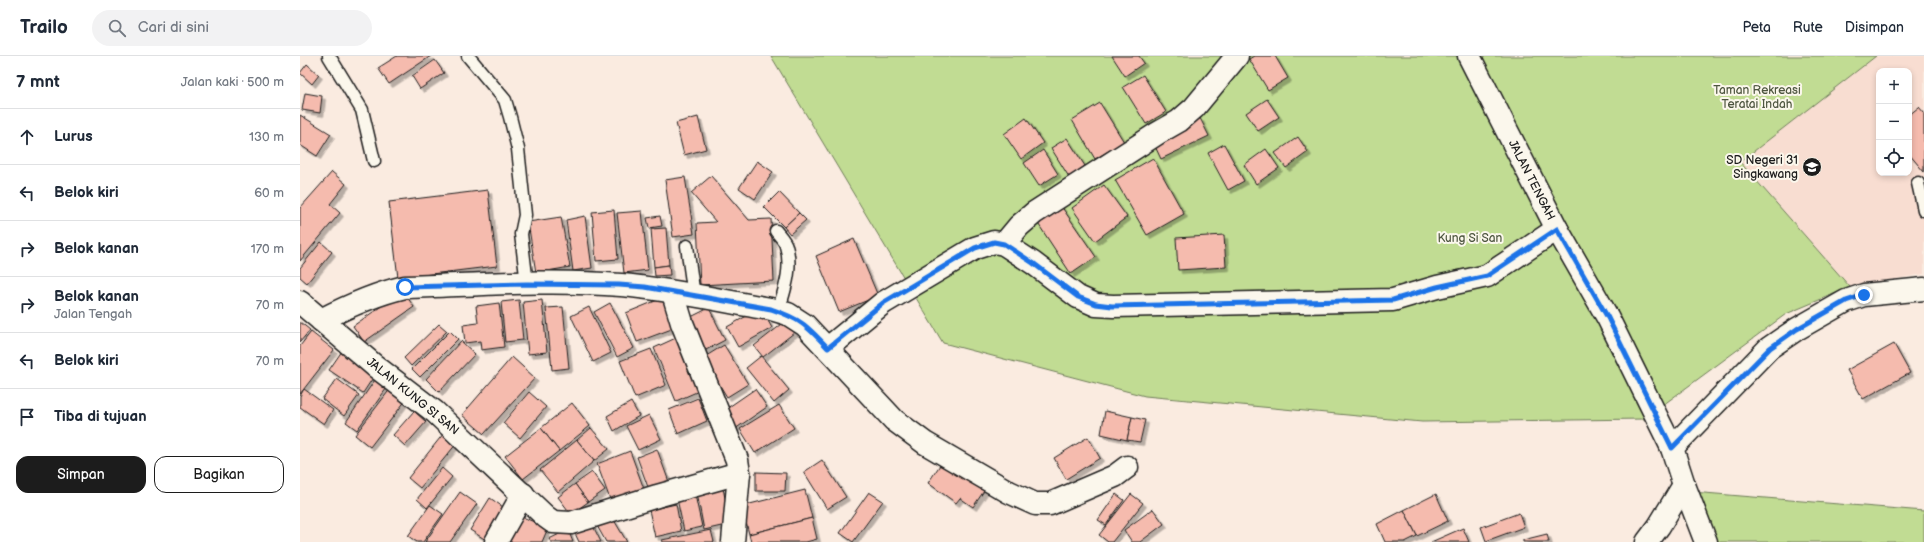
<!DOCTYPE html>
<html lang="id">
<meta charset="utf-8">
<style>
:root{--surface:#fff;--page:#f2f2f3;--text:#1f2937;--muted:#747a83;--line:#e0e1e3;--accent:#1c1c1c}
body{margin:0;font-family:"Balsamiq Sans",sans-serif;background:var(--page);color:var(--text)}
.controls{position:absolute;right:12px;top:12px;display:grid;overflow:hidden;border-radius:8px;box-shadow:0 2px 6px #0003}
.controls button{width:36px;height:36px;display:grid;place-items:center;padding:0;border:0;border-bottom:1px solid var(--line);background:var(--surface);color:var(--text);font:20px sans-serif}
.stop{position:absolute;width:12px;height:12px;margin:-9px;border:3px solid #1a73e8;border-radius:50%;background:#fff}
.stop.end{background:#1a73e8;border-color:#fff;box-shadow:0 1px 4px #0008}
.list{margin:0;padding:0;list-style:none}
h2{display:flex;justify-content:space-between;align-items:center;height:52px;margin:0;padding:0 16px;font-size:17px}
h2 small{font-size:13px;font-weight:400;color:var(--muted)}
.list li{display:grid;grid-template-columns:26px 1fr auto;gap:12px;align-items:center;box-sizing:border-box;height:56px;padding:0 16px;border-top:1px solid var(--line)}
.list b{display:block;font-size:15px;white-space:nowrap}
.list p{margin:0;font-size:13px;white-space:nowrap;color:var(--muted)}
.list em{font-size:13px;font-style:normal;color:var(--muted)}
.actions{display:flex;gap:8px;padding:12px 16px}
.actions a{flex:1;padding:9px 0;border:1px solid var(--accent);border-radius:12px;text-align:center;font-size:14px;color:var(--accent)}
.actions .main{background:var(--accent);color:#fff}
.icon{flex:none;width:22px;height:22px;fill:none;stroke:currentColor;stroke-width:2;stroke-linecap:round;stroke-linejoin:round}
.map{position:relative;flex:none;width:1624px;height:486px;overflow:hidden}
header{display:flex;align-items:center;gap:24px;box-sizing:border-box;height:56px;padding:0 20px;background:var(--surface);border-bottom:1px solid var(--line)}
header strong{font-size:19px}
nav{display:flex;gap:22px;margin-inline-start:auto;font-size:14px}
.search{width:280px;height:36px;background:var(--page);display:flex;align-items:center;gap:10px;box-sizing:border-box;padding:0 14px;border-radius:22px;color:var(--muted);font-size:15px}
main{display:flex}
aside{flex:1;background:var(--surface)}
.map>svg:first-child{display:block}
.built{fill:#f8ddd1;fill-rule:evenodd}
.green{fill:#c1dc93;stroke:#6e7c58}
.building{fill:#f5bbae;stroke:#1c1c1c;filter:url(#shadow)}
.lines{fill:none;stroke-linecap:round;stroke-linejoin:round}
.service-casing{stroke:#1c1c1c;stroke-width:15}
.minor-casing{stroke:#1c1c1c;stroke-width:25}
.service{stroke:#fbf7ec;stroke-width:12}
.minor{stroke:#fbf7ec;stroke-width:22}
.route{stroke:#1a73e8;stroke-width:5}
.labels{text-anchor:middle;stroke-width:4;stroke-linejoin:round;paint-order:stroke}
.park-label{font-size:12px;fill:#4e5640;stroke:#fbf7ec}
.poi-label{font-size:12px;fill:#1c1c1c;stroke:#fbf7ec;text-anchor:end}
.street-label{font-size:12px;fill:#1c1c1c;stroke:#fbf7ec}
</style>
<header>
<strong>Trailo</strong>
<div class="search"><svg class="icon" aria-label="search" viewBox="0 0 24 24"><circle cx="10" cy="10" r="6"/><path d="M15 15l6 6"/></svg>Cari di sini</div>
<nav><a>Peta</a><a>Rute</a><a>Disimpan</a></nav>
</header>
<main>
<aside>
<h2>7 mnt<small>Jalan kaki · 500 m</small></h2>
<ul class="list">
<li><svg class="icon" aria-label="ahead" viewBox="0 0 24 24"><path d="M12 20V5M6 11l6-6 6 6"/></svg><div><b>Lurus</b></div><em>130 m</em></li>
<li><svg class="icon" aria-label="left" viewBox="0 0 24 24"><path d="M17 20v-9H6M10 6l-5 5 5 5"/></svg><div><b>Belok kiri</b></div><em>60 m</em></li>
<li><svg class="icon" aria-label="right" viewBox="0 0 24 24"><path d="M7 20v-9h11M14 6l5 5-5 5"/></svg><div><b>Belok kanan</b></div><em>170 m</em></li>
<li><svg class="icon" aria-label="right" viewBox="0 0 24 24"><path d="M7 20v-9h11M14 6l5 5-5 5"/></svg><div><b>Belok kanan</b><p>Jalan Tengah</p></div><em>70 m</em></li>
<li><svg class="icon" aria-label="left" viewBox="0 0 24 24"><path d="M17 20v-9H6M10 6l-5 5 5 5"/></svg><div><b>Belok kiri</b></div><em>70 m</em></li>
<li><svg class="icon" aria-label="arrive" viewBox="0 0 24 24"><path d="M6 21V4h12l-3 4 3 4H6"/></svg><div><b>Tiba di tujuan</b></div></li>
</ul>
<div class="actions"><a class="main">Simpan</a><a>Bagikan</a></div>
</aside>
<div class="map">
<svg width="1624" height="486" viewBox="0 0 1624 486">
<defs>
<filter id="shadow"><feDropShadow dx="3.5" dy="3.5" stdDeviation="0" flood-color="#0004"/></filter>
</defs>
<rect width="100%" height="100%" fill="#faebe0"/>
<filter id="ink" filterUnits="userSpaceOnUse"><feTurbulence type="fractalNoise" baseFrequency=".025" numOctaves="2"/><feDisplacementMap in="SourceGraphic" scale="8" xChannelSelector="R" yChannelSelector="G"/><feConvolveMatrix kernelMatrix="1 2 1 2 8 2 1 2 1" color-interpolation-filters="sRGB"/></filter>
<g filter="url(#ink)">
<path class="built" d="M 1576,0 L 1624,0 L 1624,218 L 1550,231 L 1440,106 ZM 1579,15 L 1609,15 L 1609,117 L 1579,117 Z"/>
<g class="green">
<path d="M 471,0 L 1576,0 L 1440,106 L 1550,231 L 1486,258 L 1344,363 L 1122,366 L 845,340 L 643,287 Z"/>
<path d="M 1392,436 L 1624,455 L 1624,486 L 1409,486 Z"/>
</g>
<g class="building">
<path d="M 97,0 L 131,0 L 89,28 L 78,12 Z"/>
<path d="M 812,0 L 839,0 L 844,7 L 825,20 Z"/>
<path d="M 954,0 L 975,0 L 988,22 L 968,34 L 949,3 Z"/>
<path d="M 135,4 L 144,17 L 120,33 L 112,20 Z"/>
<path d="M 7,8 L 19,19 L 12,28 L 0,17 Z"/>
<path d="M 843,19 L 866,56 L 846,68 L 823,31 Z"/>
<path d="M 5,37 L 22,40 L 20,57 L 2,54 Z"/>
<path d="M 967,43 L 979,61 L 958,75 L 946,57 Z"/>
<path d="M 800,47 L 824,86 L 795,103 L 772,64 Z"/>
<path d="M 1619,51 L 1624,57 L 1624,116 L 1609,98 L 1609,59 Z"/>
<path d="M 0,59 L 31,78 L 17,100 L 0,89 Z"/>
<path d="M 398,61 L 406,93 L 384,99 L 376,67 Z"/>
<path d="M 726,62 L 743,87 L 721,103 L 704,78 Z"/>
<path d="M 900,62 L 909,80 L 861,103 L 853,86 Z"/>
<path d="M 998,81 L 1008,96 L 986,112 L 975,97 Z"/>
<path d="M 767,82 L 785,110 L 769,121 L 751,92 Z"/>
<path d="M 924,88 L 944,125 L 928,134 L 908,97 Z"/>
<path d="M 966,93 L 979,112 L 956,128 L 944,109 Z"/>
<path d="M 743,94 L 758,118 L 739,130 L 724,107 Z"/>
<path d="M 853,102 L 884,158 L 847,179 L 815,124 Z"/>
<path d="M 457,105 L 473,116 L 455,143 L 439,132 Z"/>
<path d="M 32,116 L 46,128 L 30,148 L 40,157 L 0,205 L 0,152 Z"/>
<path d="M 411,120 L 449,164 L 471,163 L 474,225 L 400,229 L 397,167 L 416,166 L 391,137 Z"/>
<path d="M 385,121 L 394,178 L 373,181 L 365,124 Z"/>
<path d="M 804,129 L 827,161 L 795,185 L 772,152 Z"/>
<path d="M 188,134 L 197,210 L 98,222 L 89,146 Z"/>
<path d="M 479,136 L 499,157 L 484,171 L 464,151 Z"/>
<path d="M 759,147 L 796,201 L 771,218 L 735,163 Z"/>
<path d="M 314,154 L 318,203 L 296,205 L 292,156 Z"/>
<path d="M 342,155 L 348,214 L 324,217 L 317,157 Z"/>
<path d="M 499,157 L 506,164 L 490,178 L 484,171 Z"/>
<path d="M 285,160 L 292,212 L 273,215 L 266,164 Z"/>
<path d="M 360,160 L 362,170 L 349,172 L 347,162 Z"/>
<path d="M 261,161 L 270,211 L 236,217 L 228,166 Z"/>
<path d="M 366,172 L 369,209 L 354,211 L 351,173 Z"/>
<path d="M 924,179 L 926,211 L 878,214 L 876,182 Z"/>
<path d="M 554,183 L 578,240 L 539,256 L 516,200 Z"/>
<path d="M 21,186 L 32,196 L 7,227 L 0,221 L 0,212 Z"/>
<path d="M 369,209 L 370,219 L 355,220 L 354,211 Z"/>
<path d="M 103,235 L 114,251 L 64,286 L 53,270 Z"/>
<path d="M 365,241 L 377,271 L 337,286 L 326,257 Z"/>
<path d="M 219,244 L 223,284 L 205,286 L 201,246 Z"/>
<path d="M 242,244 L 247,296 L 228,298 L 223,246 Z"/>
<path d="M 199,247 L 204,291 L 181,294 L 180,285 L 165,287 L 163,269 L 178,267 L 176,250 Z"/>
<path d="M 310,247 L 334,292 L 317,301 L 294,256 Z"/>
<path d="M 263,251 L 269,312 L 252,314 L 246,252 Z"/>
<path d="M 289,251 L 311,297 L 293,306 L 271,260 Z"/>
<path d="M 409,252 L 425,284 L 402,296 L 385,264 Z"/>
<path d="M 461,252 L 472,272 L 438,291 L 427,271 Z"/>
<path d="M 491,261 L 499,273 L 463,301 L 454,290 Z"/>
<path d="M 0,266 L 10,274 L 0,286 Z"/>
<path d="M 139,268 L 147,275 L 111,310 L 104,302 Z"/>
<path d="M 150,275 L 158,283 L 120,321 L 112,313 Z"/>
<path d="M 11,276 L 34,294 L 0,338 L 0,290 Z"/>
<path d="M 378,281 L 401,334 L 376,345 L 354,292 Z"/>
<path d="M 161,285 L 175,298 L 139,336 L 126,323 Z"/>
<path d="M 1594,288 L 1610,317 L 1563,343 L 1547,314 Z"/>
<path d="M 424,289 L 448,328 L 427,341 L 403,302 Z"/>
<path d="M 351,293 L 366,329 L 335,342 L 320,305 Z"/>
<path d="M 42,295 L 76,317 L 63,337 L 29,314 Z"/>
<path d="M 461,300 L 489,334 L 474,347 L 446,312 Z"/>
<path d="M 212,301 L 235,322 L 184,378 L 162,359 Z"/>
<path d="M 79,318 L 91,326 L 57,374 L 46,366 Z"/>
<path d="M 37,323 L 59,339 L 44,360 L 22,343 Z"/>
<path d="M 91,332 L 106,344 L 70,391 L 55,379 Z"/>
<path d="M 4,333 L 33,354 L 24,368 L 0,351 L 0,340 Z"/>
<path d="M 455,333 L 467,351 L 435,373 L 423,355 Z"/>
<path d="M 229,336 L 246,351 L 220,382 L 203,367 Z"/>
<path d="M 398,342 L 407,365 L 378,378 L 369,354 Z"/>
<path d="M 331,346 L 339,360 L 314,375 L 307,360 Z"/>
<path d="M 272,347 L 290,370 L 259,395 L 241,372 Z"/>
<path d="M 479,349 L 494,372 L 455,397 L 440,373 Z"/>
<path d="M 114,355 L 126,366 L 105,390 L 93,379 Z"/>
<path d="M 805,355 L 832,361 L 827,384 L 801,378 Z"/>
<path d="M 349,359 L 361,383 L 338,394 L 326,370 Z"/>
<path d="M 832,361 L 845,364 L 840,386 L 827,384 Z"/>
<path d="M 241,372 L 259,395 L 223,423 L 205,400 Z"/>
<path d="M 291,372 L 309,393 L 294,405 L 277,384 Z"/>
<path d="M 144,377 L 157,387 L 120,432 L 108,422 Z"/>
<path d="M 788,381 L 800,402 L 766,423 L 754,402 Z"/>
<path d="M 277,384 L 294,405 L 258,436 L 240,414 Z"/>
<path d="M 357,393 L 369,426 L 349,434 L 337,401 Z"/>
<path d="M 330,395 L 344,433 L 311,446 L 297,408 Z"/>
<path d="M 644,403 L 686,432 L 673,451 L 660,442 L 656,447 L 628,427 Z"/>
<path d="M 522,404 L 546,441 L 527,453 L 504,416 Z"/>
<path d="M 142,412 L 152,421 L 127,452 L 117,443 Z"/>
<path d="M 292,416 L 305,434 L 288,446 L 275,428 Z"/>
<path d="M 456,416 L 486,417 L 485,435 L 456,435 Z"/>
<path d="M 275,428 L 288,446 L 271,458 L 258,441 Z"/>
<path d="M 423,432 L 430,468 L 404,474 L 397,437 Z"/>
<path d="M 505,434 L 512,462 L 449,478 L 442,450 Z"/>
<path d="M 160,436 L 177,448 L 150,486 L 125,486 Z"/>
<path d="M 569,436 L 583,445 L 553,486 L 540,477 Z"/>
<path d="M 816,438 L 824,444 L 806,469 L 798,464 Z"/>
<path d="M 831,438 L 843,447 L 812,486 L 808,486 L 799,479 Z"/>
<path d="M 1136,438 L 1148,465 L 1117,480 L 1104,454 Z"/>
<path d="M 395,439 L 402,471 L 384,475 L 377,443 Z"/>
<path d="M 190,442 L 206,453 L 186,484 L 170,474 Z"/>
<path d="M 376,448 L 381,475 L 355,481 L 349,454 Z"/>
<path d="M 130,449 L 143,458 L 123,486 L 117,486 L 108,480 Z"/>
<path d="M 853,453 L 864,468 L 840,486 L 832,486 L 824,474 Z"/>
<path d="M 1104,454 L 1117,480 L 1105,486 L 1085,486 L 1077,468 Z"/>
<path d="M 1219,457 L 1224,471 L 1186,485 L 1181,471 Z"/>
<path d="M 218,459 L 248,472 L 242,486 L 205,486 Z"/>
<path d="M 311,459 L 327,486 L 306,486 L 296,468 Z"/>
<path d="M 512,462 L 517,483 L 506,486 L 451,486 L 449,478 Z"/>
<path d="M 290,464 L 301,486 L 279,486 L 273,473 Z"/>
<path d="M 1163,472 L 1169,486 L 1131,486 Z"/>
<path d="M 268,474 L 273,486 L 251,486 L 249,483 Z"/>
<path d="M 411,474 L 414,486 L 363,486 L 362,484 Z"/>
<path d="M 1247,478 L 1249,486 L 1223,486 L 1223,484 Z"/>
</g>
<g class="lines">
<g class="service-casing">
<g id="service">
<path d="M 29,0 L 62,54 L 74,105"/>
<path d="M 168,0 L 205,44 L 210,61 L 218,93 L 225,159 L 221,178 L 227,228"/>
<path d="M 1618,127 L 1624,154"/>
<path d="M 476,175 C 479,179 485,185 486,190 C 493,213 484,235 478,256"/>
<path d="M 387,190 L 394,240"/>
</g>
</g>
<g class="minor-casing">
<g id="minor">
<path d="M 1169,0 L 1257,173 L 1308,262 L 1372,392 L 1384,429 L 1406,486"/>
<path d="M 704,188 L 719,170 L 734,157 L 858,77 L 879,65 L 894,52 L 937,0"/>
<path d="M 373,237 L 382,267 L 437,404 L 439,417 L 433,486"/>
<path d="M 0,246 L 75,310 L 135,356 L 246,461 L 253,466 L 271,467 L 357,440 L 439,417"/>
<path d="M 21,264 C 48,250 75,238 105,231 C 176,229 249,223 321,229 C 371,233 421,245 471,253 L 488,258 L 505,269 L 594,364 L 625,387 L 709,436 L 735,448 L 750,448 L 815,420 L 827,411"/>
<path d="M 528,292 L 583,247 L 675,192 L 694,186 L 704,188 L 733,207 L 778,241 L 796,249 L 813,250 L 1093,244 L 1137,231 L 1187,220 L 1257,173"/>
<path d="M 1372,392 L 1469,292 L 1497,273 L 1546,245 L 1564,239 L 1624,233"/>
<path d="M 196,486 L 223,438"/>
<path d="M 1347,486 L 1359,470 L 1384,429"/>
</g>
</g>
<use href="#service" class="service"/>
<use href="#minor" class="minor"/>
</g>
</g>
<g class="lines" filter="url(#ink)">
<path class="route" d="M 105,231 L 227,228 L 319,229 L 345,231 L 471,253 C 501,263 507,270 528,292 L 583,247 L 675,192 L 694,186 L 704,188 L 733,207 L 778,241 L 796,248 L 812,250 L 1093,244 L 1137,231 L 1187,220 L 1257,173 L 1308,262 L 1372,392 L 1470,292 L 1497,273 L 1546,245 L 1564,239"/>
</g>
<defs>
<g id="school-disc" transform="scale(1)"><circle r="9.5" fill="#1c1c1c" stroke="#fbf7ec"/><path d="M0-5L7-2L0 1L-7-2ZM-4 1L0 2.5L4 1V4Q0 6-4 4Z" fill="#fff"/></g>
</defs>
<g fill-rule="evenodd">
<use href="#school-disc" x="1512" y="111"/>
</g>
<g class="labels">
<g class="park-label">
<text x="1457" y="38">Taman Rekreasi<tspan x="1457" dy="14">Teratai Indah</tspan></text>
<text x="1170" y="186">Kung Si San</text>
</g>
<g class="poi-label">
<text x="1498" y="108">SD Negeri 31<tspan x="1498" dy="14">Singkawang</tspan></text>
</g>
<g class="street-label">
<text transform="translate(1232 124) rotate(63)" y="4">JALAN TENGAH</text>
<text transform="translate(113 340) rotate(39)" y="4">JALAN KUNG SI SAN</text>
</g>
</g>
</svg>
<div class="controls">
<button>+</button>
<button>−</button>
<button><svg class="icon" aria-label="locate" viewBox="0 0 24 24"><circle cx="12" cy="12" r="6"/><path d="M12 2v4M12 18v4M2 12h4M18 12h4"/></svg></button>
</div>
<div class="stop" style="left:105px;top:231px"></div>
<div class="stop end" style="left:1564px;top:239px"></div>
</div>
</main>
